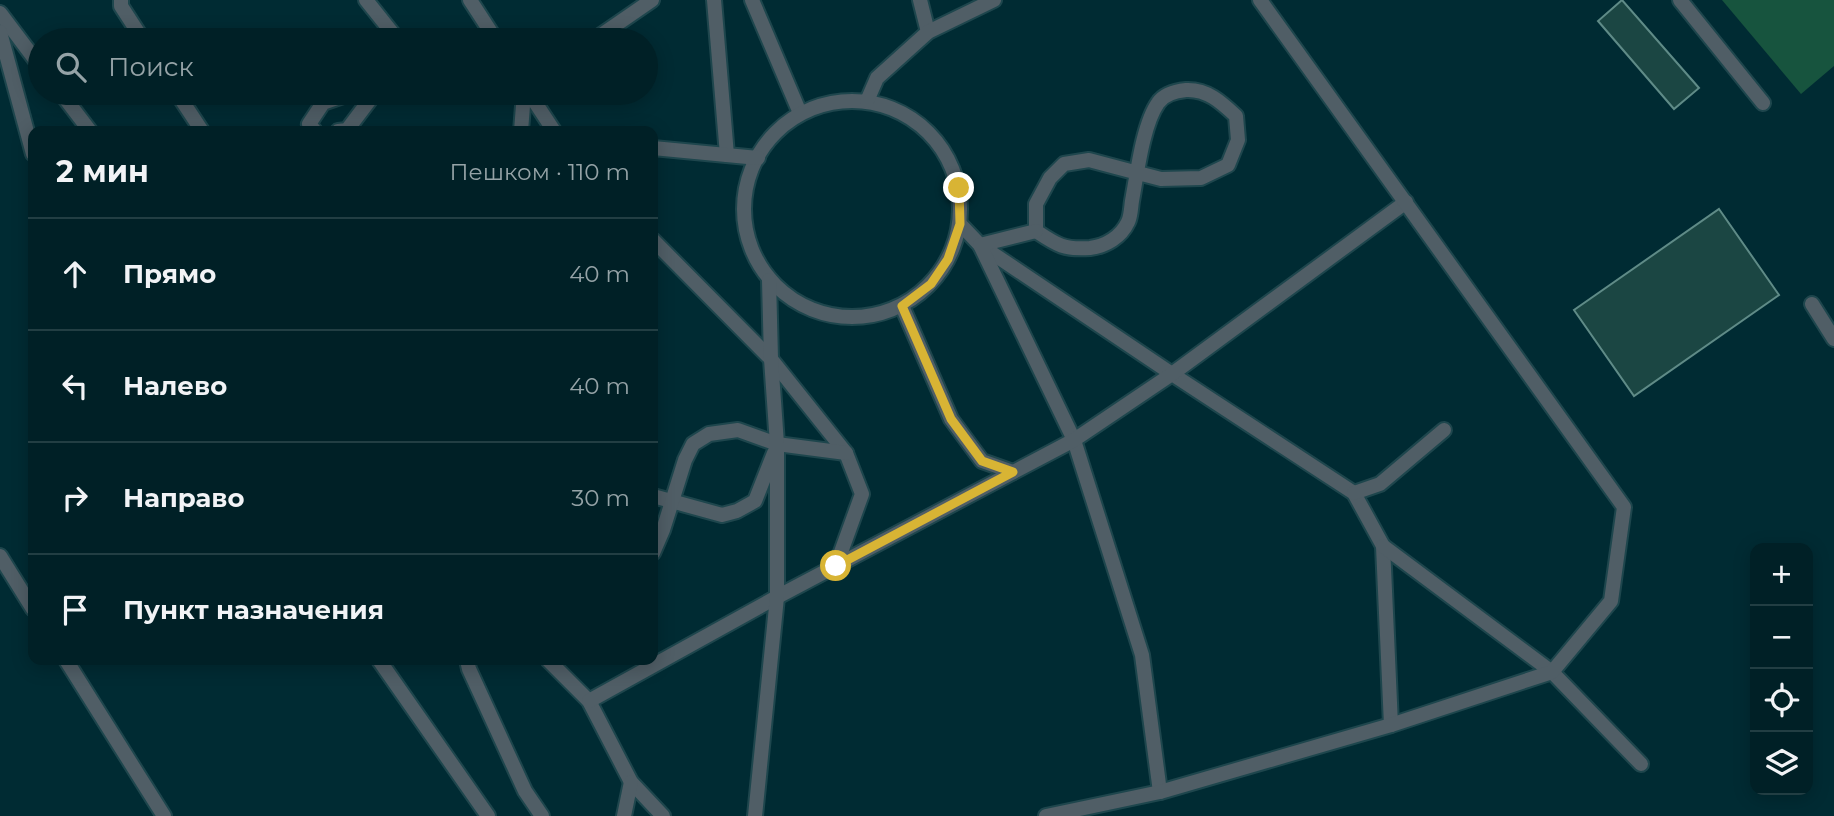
<!DOCTYPE html>
<html lang="ru">
<meta charset="utf-8">
<style>
:root{--surface:#002026;--page:#0a282e;--text:#f1f3f6;--muted:#95a3a7;--line:#223e43}
body{margin:0;font-family:Montserrat,sans-serif;background:var(--page);color:var(--text)}
.controls{position:absolute;right:21px;bottom:21px;display:grid;overflow:hidden;border-radius:14px;box-shadow:0 4px 18px #0003}
.controls button{width:63px;height:63px;display:grid;place-items:center;padding:0;border:0;border-bottom:2px solid var(--line);background:var(--surface);color:var(--text);font:35px sans-serif}
.stop{position:absolute;width:21px;height:21px;margin:-16px;border:5px solid #d8b434;border-radius:50%;background:#fff}
.stop.end{background:#d8b434;border-color:#fff;box-shadow:0 2px 7px #0008}
.list{margin:0;padding:0;list-style:none}
h2{display:flex;justify-content:space-between;align-items:center;height:91px;margin:0;padding:0 28px;font-size:30px}
h2 small{font-size:23px;font-weight:400;color:var(--muted)}
.list li{display:grid;grid-template-columns:46px 1fr auto;gap:21px;align-items:center;box-sizing:border-box;height:112px;padding:0 28px;border-top:2px solid var(--line)}
.list b{display:block;font-size:26px;white-space:nowrap}
.list em{font-size:23px;font-style:normal;color:var(--muted)}
.icon{flex:none;width:38px;height:38px;fill:none;stroke:currentColor;stroke-width:2;stroke-linecap:round;stroke-linejoin:round}
.map{position:relative;flex:none;width:1834px;height:816px;overflow:hidden}
.search{position:absolute;background:var(--surface);box-shadow:0 4px 18px #0003;left:28px;top:28px;width:630px;height:77px;display:flex;align-items:center;gap:18px;box-sizing:border-box;padding:0 24px;border-radius:38px;color:var(--muted);font-size:26px}
.panel{position:absolute;background:var(--surface);box-shadow:0 4px 18px #0003;left:28px;top:126px;width:630px;height:539px;border-radius:14px}
.map>svg:first-child{display:block}
.green{fill:#17543e}
.building{fill:#1b4643;stroke:#5f8b87;stroke-width:2}
.lines{fill:none;stroke-linecap:round;stroke-linejoin:round}
.lane-casing{stroke:#1e464d;stroke-width:18}
.lane{stroke:#505e66;stroke-width:14}
.route{stroke:#d8b434;stroke-width:9}
</style>
<div class="map">
<svg width="1834" height="816" viewBox="0 0 1834 816">
<rect width="100%" height="100%" fill="#002b33"/>
<path class="green" d="M 1722,0 L 1834,0 L 1834,66 L 1801,94 Z"/>
<g class="building">
<path d="M 1622,0 L 1699,88 L 1674,109 L 1598,21 Z"/>
<path d="M 1719,209 L 1779,295 L 1634,396 L 1574,310 Z"/>
</g>
<g class="lines">
<g class="lane-casing">
<g id="lane">
<path d="M 121,0 L 121,6 L 143,40"/>
<path d="M 366,0 L 398,40"/>
<path d="M 470,0 L 496,40"/>
<path d="M 714,0 L 727,155"/>
<path d="M 752,0 L 800,113"/>
<path d="M 920,0 L 928,32"/>
<path d="M 1680,0 L 1763,103"/>
<path d="M 0,13 L 40,66"/>
<path d="M 0,32 L 33,154"/>
<path d="M 594,40 L 652,0"/>
<path d="M 61,93 L 90,131"/>
<path d="M 177,93 L 202,131"/>
<path d="M 529,93 L 554,131"/>
<circle cx="852" cy="209" r="108"/>
<path d="M 867,101 L 877,78 L 928,32 L 994,0"/>
<path d="M 315,131 L 309,124 L 323,103 L 352,93 L 372,97"/>
<path d="M 338,131 L 347,130 L 372,97 L 379,93"/>
<path d="M 521,131 L 524,93"/>
<path d="M 653,148 L 758,158"/>
<path d="M 1138,173 L 1089,160 L 1064,164 L 1050,178 L 1036,204 L 1036,231 C 1057,245 1064,250 1090,248 C 1106,246 1121,237 1128,222 C 1131,216 1131,207 1132,201 C 1137,174 1143,124 1158,103 C 1164,94 1176,91 1186,90 C 1207,89 1221,102 1236,116 L 1238,140 L 1228,165 L 1201,178 L 1161,179 L 1138,173"/>
<path d="M 960,224 L 980,245 L 1172,374 L 1354,493 L 1383,546 L 1391,725"/>
<path d="M 1036,231 L 980,245 L 1074,440 L 1142,655 L 1160,792"/>
<path d="M 653,240 L 771,359 L 846,453 L 862,494 L 836,566"/>
<path d="M 1812,304 L 1834,339"/>
<path d="M 902,306 L 951,419 L 982,461 L 1013,472"/>
<path d="M 1354,493 L 1380,484 L 1444,430"/>
<path d="M 653,496 L 722,515 L 737,511 L 755,501 L 774,453"/>
<path d="M 1383,546 L 1552,672 L 1641,764"/>
<path d="M 653,553 L 663,530 L 685,460 L 693,444 L 709,434 L 738,430 L 777,444 L 846,453"/>
<path d="M 0,556 L 33,609"/>
<path d="M 66,660 L 164,816"/>
<path d="M 379,660 L 488,816"/>
<path d="M 467,660 L 469,669 L 525,791 L 542,816"/>
<path d="M 548,660 L 589,701 L 631,782 L 663,816"/>
<path d="M 589,701 L 777,597 L 1074,440 L 1172,374 L 1406,202"/>
<path d="M 624,816 L 631,782"/>
<path d="M 755,816 L 777,597 L 777,444 L 771,359 L 769,280"/>
<path d="M 1046,816 L 1160,792 L 1391,725 L 1552,672 L 1611,601 L 1624,507 L 1260,0"/>
</g>
</g>
<use href="#lane" class="lane"/>
</g>
<g class="lines">
<path class="route" d="M 836,566 L 1013,472 L 982,461 L 951,419 L 902,306 L 931,284 L 948,259 L 960,224 L 959,188"/>
</g>
</svg>
<div class="controls">
<button>+</button>
<button>−</button>
<button><svg class="icon" aria-label="locate" viewBox="0 0 24 24"><circle cx="12" cy="12" r="6"/><path d="M12 2v4M12 18v4M2 12h4M18 12h4"/></svg></button>
<button><svg class="icon" aria-label="layers" viewBox="0 0 24 24"><path d="M12 4l9 5-9 5-9-5zM3 14l9 5 9-5"/></svg></button>
</div>
<div class="stop" style="left:836px;top:566px"></div>
<div class="stop end" style="left:959px;top:188px"></div>
<div class="search"><svg class="icon" aria-label="search" viewBox="0 0 24 24"><circle cx="10" cy="10" r="6"/><path d="M15 15l6 6"/></svg>Поиск</div>
<section class="panel">
<h2>2 мин<small>Пешком · 110 m</small></h2>
<ul class="list">
<li><svg class="icon" aria-label="ahead" viewBox="0 0 24 24"><path d="M12 20V5M6 11l6-6 6 6"/></svg><div><b>Прямо</b></div><em>40 m</em></li>
<li><svg class="icon" aria-label="left" viewBox="0 0 24 24"><path d="M17 20v-9H6M10 6l-5 5 5 5"/></svg><div><b>Налево</b></div><em>40 m</em></li>
<li><svg class="icon" aria-label="right" viewBox="0 0 24 24"><path d="M7 20v-9h11M14 6l5 5-5 5"/></svg><div><b>Направо</b></div><em>30 m</em></li>
<li><svg class="icon" aria-label="arrive" viewBox="0 0 24 24"><path d="M6 21V4h12l-3 4 3 4H6"/></svg><div><b>Пункт назначения</b></div></li>
</ul>
</section>
</div>
